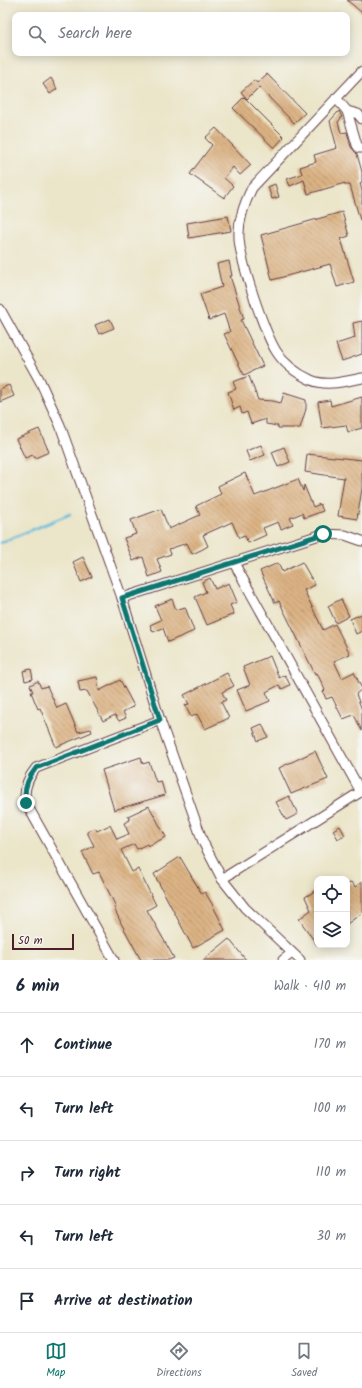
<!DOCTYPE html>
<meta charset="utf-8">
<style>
:root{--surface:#fff;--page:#f2f2f3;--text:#1f2937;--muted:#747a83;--line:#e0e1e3;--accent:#0f766e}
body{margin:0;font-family:Kalam,sans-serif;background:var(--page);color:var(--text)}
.controls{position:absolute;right:12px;bottom:12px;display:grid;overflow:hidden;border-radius:8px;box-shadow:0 2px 10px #0003}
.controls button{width:36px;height:36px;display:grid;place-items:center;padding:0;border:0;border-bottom:1px solid var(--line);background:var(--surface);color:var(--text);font:20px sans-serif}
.scale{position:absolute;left:12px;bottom:10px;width:62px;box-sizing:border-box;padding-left:4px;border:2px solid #4a1f2b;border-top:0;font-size:11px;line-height:14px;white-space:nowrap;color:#4a1f2b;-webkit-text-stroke:3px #f6f6f2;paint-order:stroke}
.stop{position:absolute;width:12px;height:12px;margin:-9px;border:3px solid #0f766e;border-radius:50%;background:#fff}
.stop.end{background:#0f766e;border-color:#fff;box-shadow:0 1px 4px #0008}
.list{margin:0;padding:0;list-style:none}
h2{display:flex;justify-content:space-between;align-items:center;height:52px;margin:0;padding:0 16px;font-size:17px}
h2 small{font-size:13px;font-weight:400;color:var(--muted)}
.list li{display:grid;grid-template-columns:26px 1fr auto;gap:12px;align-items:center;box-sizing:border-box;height:64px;padding:0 16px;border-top:1px solid var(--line)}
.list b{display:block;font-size:15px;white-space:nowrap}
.list em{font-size:13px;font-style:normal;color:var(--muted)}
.icon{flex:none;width:22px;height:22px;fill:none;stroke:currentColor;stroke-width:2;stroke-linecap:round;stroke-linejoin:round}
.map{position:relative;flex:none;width:362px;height:960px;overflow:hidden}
.search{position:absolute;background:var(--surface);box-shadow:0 2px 10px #0003;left:12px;right:12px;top:12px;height:44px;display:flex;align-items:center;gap:10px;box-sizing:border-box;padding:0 14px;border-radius:8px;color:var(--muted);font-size:15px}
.sheet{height:372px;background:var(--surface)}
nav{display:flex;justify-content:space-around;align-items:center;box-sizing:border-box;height:56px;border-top:1px solid var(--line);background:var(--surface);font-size:11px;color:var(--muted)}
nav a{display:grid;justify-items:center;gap:2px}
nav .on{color:var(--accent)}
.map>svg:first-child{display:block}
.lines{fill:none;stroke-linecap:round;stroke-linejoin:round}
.stream{stroke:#5fbcdd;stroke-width:2.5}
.building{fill:url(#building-back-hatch)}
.minor-casing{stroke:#623d43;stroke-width:11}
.minor{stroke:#fff;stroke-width:9}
.route{stroke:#0f766e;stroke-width:5}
</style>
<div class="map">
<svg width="362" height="960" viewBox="0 0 362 960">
<defs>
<pattern id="building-back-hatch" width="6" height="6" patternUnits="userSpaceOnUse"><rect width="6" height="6" fill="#dcb384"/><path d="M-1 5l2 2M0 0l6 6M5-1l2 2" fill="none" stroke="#b4916c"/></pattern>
</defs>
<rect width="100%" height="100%" fill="#f6f6f2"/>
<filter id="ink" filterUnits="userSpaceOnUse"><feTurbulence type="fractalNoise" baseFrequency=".025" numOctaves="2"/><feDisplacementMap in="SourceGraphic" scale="8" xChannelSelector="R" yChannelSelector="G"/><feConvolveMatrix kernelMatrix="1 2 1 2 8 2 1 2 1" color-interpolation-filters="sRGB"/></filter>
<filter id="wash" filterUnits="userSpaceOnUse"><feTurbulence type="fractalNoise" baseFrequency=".012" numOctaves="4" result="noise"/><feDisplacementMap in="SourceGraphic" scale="16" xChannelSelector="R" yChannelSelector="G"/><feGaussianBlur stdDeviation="0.9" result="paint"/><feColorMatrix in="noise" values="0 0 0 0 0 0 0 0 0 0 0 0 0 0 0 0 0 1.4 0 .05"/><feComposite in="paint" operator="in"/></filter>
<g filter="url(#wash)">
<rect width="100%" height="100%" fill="#ebe5c9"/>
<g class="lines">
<path class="stream" d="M 0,543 L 70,514"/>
</g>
<g id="blocks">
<g class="building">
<path d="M 347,0 L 362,0 L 362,13 Z"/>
<path d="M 267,74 L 305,113 L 294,123 L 259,87 L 247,99 L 241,92 L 254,80 L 257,83 Z"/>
<path d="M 51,78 L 57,89 L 50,94 L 43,84 Z"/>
<path d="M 244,97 L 284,137 L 274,148 L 233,108 Z"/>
<path d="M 339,111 L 342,117 L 338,122 L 341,133 L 347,132 L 351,147 L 357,154 L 362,172 L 362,182 L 360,183 L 362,191 L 362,220 L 360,220 L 350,185 L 345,185 L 345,183 L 308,194 L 304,180 L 290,186 L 287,179 L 302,174 L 300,167 L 316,162 L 314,155 L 337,148 L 330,121 Z"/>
<path d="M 216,128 L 251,165 L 240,175 L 233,167 L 224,178 L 233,186 L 224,198 L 190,174 L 212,145 L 205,138 Z"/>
<path d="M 275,184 L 279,197 L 272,199 L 268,187 Z"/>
<path d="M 342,212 L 349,236 L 341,239 L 354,282 L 337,287 L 330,264 L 272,280 L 261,235 Z"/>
<path d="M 228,216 L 231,231 L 189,238 L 187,223 Z"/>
<path d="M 229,261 L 232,276 L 230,276 L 244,319 L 241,320 L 263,366 L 244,375 L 224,334 L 230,332 L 224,314 L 209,320 L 200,294 L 222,287 L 217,264 Z"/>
<path d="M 110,319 L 114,328 L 99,334 L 95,325 Z"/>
<path d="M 362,321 L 362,354 L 342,361 L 336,344 L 355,338 L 353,323 Z"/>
<path d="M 249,376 L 258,400 L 273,401 L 281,403 L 284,393 L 306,400 L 306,409 L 300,428 L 278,428 L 278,426 L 266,424 L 266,419 L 251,424 L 247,412 L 242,414 L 240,407 L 234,410 L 228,392 L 236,389 L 233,382 Z"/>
<path d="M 9,385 L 14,396 L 0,402 L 0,389 Z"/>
<path d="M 362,397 L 362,428 L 348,432 L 346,425 L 322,428 L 318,402 L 330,400 L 331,406 Z"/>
<path d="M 39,429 L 49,452 L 35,458 L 33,455 L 25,458 L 16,439 Z"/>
<path d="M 261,445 L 265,455 L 250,461 L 246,451 Z"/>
<path d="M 284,447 L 290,462 L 278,467 L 272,452 Z"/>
<path d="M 307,454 L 362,460 L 362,489 L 357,519 L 338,516 L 344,478 L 305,472 Z"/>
<path d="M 245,473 L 255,496 L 298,479 L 303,491 L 304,485 L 313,507 L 320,504 L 323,511 L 304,518 L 302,513 L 290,518 L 293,524 L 281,529 L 278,522 L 263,528 L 266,535 L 248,543 L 245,536 L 239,538 L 232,522 L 203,535 L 208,546 L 201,550 L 192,554 L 187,543 L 169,549 L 171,554 L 157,559 L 162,572 L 149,577 L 143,557 L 133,561 L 124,538 L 136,534 L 131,520 L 161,509 L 169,529 L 200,515 L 196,506 L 221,494 L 218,486 Z"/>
<path d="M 83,557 L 92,577 L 81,582 L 73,562 Z"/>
<path d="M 302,562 L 315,585 L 304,590 L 323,630 L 335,624 L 350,654 L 334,661 L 342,678 L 354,672 L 362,689 L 356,694 L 362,710 L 362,731 L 354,715 L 343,719 L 332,697 L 326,699 L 323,692 L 325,690 L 317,673 L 315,674 L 279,601 L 275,603 L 260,571 L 278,563 L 282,572 Z"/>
<path d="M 210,578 L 215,589 L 229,583 L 237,602 L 230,605 L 234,614 L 207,625 L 195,597 L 206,592 L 202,582 Z"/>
<path d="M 172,599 L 176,610 L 185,607 L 194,631 L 168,642 L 163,628 L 153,632 L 150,625 L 161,620 L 155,606 Z"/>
<path d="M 341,599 L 349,616 L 336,623 L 328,606 Z"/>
<path d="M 362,614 L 362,631 L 356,634 L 350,619 Z"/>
<path d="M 270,656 L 279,678 L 285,675 L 290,685 L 282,689 L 279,685 L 266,692 L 270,701 L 246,711 L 237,690 L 250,685 L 243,667 Z"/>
<path d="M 31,669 L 33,679 L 25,681 L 23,671 Z"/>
<path d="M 227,673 L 234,686 L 222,692 L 226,700 L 221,702 L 229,718 L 205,729 L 197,714 L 191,717 L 185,705 L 189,704 L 184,695 Z"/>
<path d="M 97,677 L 99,691 L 120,680 L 134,706 L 123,712 L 126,718 L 119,721 L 115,715 L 103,721 L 87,691 L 80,692 L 78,681 Z"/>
<path d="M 38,681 L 41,688 L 47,686 L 57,708 L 66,704 L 78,732 L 91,729 L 92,732 L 56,747 L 40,708 L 38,709 L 31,692 L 33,692 L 30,685 Z"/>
<path d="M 262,724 L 268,737 L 258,741 L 253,728 Z"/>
<path d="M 315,751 L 328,779 L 291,794 L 279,768 Z"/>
<path d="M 141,757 L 143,764 L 149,762 L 156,782 L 161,781 L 165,795 L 114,810 L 102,770 Z"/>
<path d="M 289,796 L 298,814 L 286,820 L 276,802 Z"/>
<path d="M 149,806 L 166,837 L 148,846 L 147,844 L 137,849 L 134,844 L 121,850 L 132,872 L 138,869 L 156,905 L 147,910 L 174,958 L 169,960 L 141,960 L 122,925 L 114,908 L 116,907 L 99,872 L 93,874 L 82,852 L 94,846 L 87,832 L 95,828 L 97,831 L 110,825 L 117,839 L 129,834 L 124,823 L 130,820 L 128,816 Z"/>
<path d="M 340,826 L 345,835 L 338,839 L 333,830 Z"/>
<path d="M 180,857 L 202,894 L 205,892 L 212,904 L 225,930 L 193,948 L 154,874 Z"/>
<path d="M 351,882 L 355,887 L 362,882 L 362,913 L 347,924 L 347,885 Z"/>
<path d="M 317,890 L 317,945 L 299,919 L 311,910 L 305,897 Z"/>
<path d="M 229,939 L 246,960 L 203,960 Z"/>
</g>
</g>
</g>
<g filter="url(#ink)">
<use href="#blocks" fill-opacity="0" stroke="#623d43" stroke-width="1"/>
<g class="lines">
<g class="minor-casing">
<g id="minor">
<path d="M 362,71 L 252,188 C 244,204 238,220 239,238 C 240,261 264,331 276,351 C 284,364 298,374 311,380 C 327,387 346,381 362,378"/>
<path d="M 336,98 L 347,111 L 357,145 L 359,148 L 362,148"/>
<path d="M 347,111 L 358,114 L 362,119"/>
<path d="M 0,309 L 40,381 L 60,425 L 122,598 L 160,720 L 203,842 L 222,879 L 245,908 L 300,960"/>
<path d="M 234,563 L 361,792"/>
<path d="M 122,598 L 323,534 L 345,535 L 362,541"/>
<path d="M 222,879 L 362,791"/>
<path d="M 114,960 L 26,803 C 23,790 27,779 36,768 L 160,720"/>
<path d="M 283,960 L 292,953"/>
</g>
</g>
<use href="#minor" class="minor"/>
</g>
</g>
<g class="lines" filter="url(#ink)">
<path class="route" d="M 26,803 C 23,790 27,779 36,768 L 160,720 L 122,598 L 323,534"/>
</g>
</svg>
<div class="controls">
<button><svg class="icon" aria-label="locate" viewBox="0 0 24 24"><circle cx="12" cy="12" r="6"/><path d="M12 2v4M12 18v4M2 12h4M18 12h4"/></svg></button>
<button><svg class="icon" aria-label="layers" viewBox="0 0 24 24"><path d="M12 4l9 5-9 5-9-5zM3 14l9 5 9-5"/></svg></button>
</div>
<div class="scale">50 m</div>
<div class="stop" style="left:323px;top:534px"></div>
<div class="stop end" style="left:26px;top:803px"></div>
<div class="search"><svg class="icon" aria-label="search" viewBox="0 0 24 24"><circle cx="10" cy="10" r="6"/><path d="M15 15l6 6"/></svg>Search here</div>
</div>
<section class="sheet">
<h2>6 min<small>Walk · 410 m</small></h2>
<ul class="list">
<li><svg class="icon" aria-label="ahead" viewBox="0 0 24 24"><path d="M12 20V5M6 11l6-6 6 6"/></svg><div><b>Continue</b></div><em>170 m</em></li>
<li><svg class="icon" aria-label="left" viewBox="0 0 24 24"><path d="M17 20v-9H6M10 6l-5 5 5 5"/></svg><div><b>Turn left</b></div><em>100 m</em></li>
<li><svg class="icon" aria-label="right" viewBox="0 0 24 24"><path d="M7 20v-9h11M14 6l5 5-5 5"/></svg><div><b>Turn right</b></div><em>110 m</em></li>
<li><svg class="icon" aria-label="left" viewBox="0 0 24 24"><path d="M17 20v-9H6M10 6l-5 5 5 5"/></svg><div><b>Turn left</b></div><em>30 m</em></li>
<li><svg class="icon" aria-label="arrive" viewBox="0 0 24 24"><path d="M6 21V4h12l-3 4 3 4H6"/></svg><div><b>Arrive at destination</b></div></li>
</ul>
</section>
<nav>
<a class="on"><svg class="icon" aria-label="map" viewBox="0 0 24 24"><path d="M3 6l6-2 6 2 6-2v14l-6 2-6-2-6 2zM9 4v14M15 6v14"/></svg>Map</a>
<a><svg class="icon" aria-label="directions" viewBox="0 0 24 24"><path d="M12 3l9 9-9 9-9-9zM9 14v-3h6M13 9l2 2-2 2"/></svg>Directions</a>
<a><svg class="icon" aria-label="saved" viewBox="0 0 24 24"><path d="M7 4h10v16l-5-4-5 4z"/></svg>Saved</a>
</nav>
